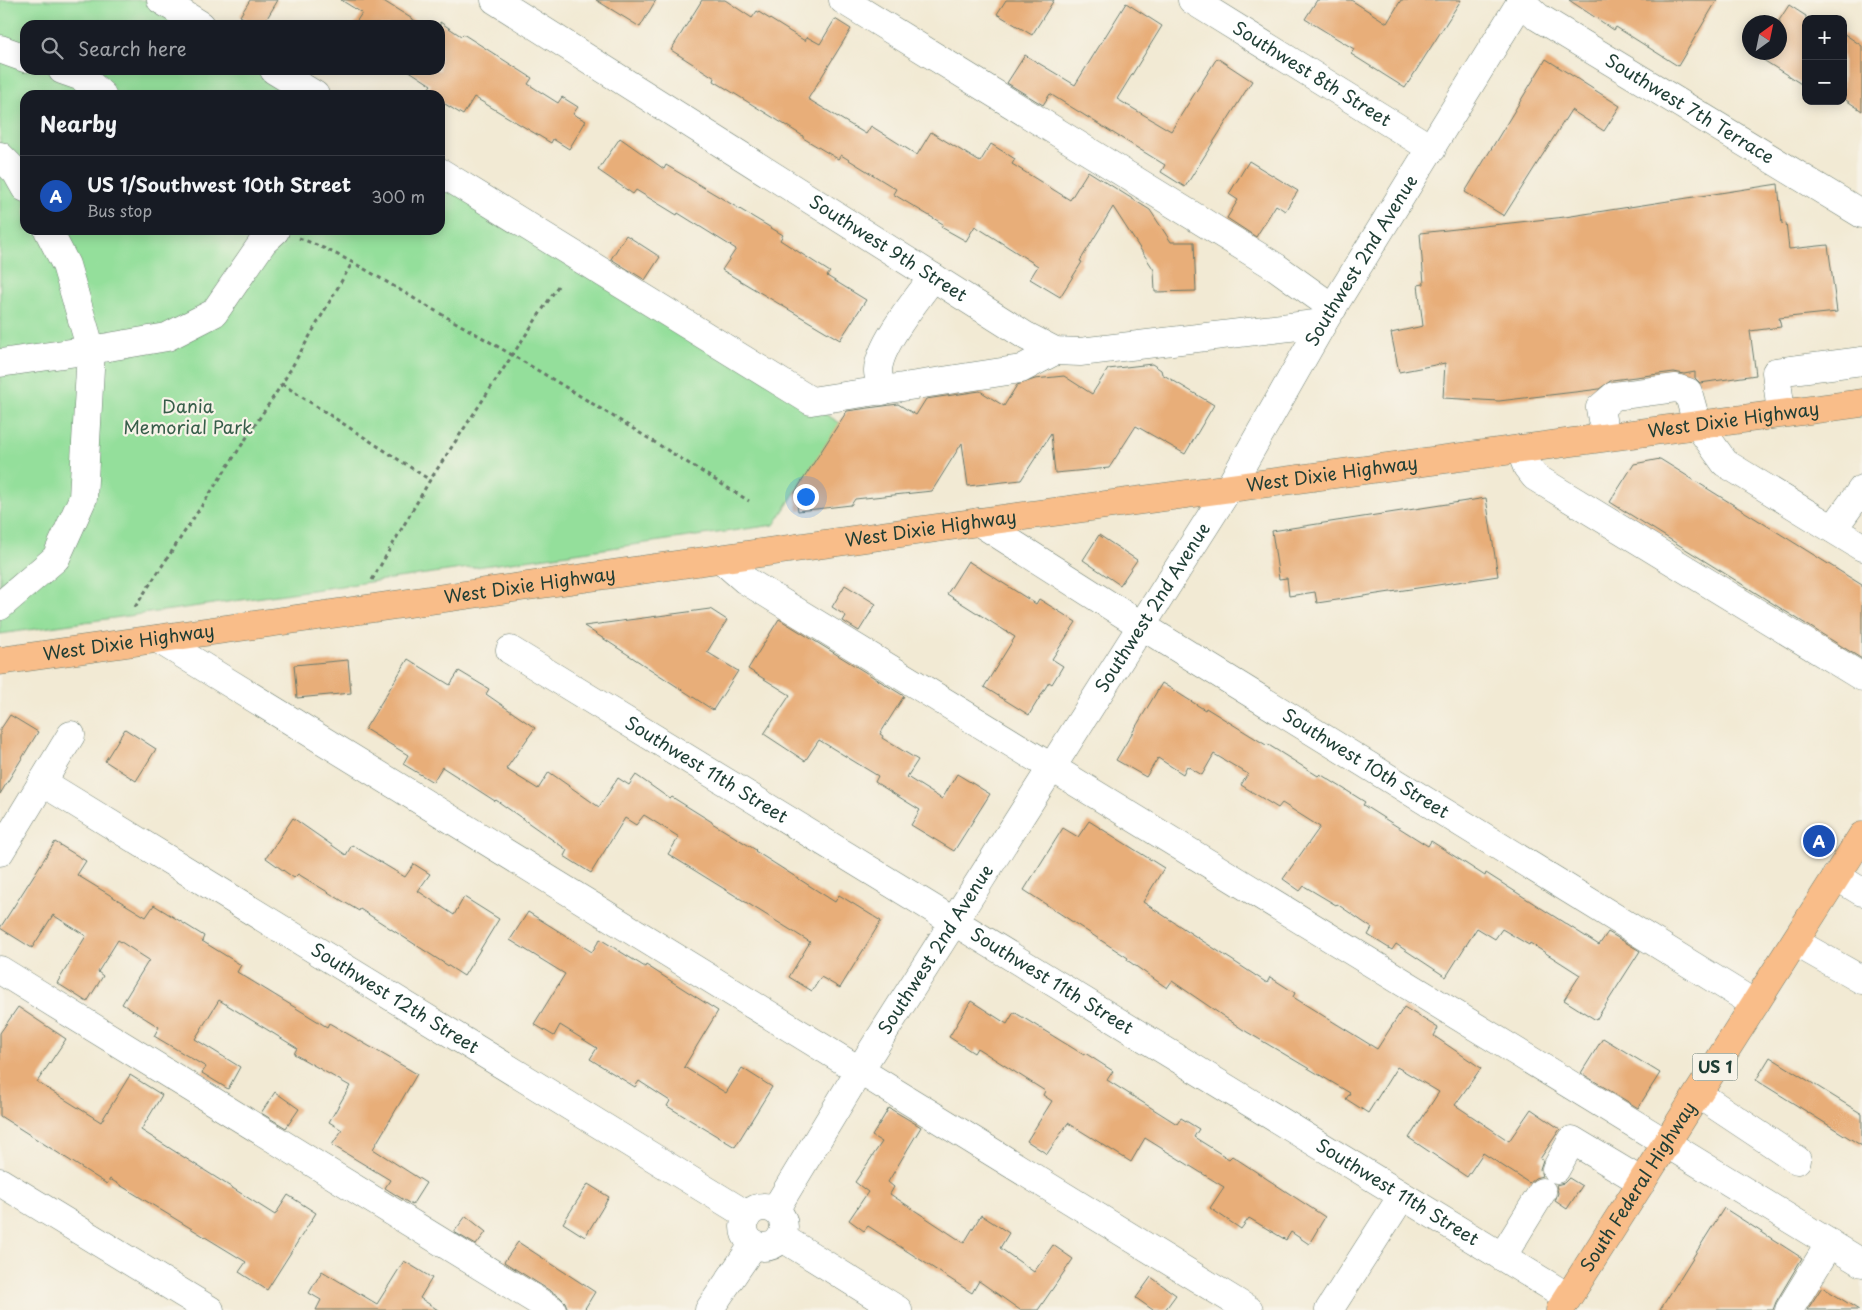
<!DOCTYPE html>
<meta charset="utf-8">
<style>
:root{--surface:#171b24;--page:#20242c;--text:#f1f3f6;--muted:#9ea1a6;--line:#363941;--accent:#ea580c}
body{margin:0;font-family:"Playpen Sans",sans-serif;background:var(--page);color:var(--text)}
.controls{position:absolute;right:15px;top:15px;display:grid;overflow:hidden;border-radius:10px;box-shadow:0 2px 12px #0003}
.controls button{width:45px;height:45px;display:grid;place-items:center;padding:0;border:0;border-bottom:1px solid var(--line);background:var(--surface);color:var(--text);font:25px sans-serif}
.compass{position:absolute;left:1742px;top:15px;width:45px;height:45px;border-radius:50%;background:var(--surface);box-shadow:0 2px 12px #0003;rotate:33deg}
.you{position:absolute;left:805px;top:496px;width:18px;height:18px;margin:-12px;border:4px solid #fff;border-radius:50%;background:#1a73e8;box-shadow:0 0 0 8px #1a73e833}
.badge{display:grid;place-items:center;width:32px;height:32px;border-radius:50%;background:var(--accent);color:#fff;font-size:16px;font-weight:700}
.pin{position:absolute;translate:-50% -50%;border:2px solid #fff;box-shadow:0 1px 5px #0006}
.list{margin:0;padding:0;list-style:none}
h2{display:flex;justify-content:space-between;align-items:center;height:65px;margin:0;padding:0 20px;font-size:21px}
h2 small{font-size:16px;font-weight:400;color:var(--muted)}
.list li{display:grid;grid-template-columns:32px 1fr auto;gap:15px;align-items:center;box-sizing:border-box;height:80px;padding:0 20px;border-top:1px solid var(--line)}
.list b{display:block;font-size:19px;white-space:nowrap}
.list p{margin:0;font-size:16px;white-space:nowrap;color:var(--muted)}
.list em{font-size:16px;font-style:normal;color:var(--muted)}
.icon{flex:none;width:28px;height:28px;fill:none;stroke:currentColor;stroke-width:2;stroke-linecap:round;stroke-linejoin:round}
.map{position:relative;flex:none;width:1862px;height:1310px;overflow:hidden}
.search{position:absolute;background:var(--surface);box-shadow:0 2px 12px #0003;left:20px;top:20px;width:425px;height:55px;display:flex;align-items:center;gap:12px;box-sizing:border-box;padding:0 18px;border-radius:15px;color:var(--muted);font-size:19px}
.panel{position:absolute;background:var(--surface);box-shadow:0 2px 12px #0003;left:20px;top:90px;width:425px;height:145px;border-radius:15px}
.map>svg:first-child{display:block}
.green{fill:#94df9b;stroke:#5a8e68}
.building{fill:#e8ae79}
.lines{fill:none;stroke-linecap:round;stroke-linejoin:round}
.minor-casing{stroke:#697a6c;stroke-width:29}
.major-casing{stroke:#697a6c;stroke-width:29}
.path{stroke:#697a6c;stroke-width:3;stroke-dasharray:4 4;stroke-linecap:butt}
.minor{stroke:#fff;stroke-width:28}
.major{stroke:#f9bd89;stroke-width:28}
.labels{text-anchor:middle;stroke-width:4.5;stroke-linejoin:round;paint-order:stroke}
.shield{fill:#f7f3e8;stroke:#60746a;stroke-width:1}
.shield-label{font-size:16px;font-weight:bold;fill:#1f3d34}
.street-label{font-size:18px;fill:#1f3d34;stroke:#f7f3e8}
.park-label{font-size:18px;fill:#365d49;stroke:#f7f3e8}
</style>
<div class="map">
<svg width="1862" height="1310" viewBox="0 0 1862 1310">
<rect width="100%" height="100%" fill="#f7f3e8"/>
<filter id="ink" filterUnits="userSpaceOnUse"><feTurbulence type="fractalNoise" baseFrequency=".02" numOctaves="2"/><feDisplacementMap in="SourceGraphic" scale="10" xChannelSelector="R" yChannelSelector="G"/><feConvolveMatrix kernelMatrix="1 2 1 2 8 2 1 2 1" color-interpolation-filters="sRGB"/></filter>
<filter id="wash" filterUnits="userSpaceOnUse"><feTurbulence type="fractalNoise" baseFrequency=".0096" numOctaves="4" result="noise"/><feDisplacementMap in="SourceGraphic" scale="20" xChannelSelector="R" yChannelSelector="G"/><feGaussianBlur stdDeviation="1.12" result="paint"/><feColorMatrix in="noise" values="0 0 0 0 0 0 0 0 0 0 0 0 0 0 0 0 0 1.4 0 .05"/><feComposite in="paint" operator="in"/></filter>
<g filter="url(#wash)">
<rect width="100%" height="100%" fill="#f2ead4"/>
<path class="green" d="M 0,0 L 151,0 L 191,25 L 25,25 L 25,70 L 265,70 L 306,95 L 25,95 L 25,230 L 440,230 L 440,177 L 840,423 L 774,525 L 0,634 Z"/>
<g id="blocks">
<g class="building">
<path d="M 250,0 L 278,0 L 263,25 L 254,25 L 240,16 Z"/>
<path d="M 341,0 L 382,0 L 422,25 L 354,25 L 362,13 Z"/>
<path d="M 596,0 L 656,0 L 640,27 Z"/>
<path d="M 702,0 L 725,0 L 752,18 L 757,11 L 805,41 L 807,37 L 820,44 L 835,19 L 851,29 L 808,99 L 866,134 L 871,126 L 917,155 L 931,132 L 980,162 L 991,144 L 1015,159 L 1012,164 L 1070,200 L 1088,171 L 1150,210 L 1171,242 L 1194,242 L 1196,291 L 1155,292 L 1154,270 L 1113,207 L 1080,261 L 1082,262 L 1060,297 L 1030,279 L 1038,266 L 975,226 L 966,241 L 941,227 L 943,224 L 893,194 L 896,189 L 841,155 L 838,159 L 803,138 L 803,136 L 714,81 L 715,78 L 671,50 Z"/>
<path d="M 1006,0 L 1054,0 L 1032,35 L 997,14 Z"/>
<path d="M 1317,0 L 1351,0 L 1387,23 L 1401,0 L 1461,0 L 1405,88 L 1351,54 L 1354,49 L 1305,19 Z"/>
<path d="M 1569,0 L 1717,0 L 1678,66 L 1616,27 L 1614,30 Z"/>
<path d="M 1126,3 L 1162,26 L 1117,99 L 1171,131 L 1217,58 L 1252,81 L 1185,187 L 1161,172 L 1165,165 L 1050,94 L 1043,105 L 1007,83 L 1025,55 L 1075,85 Z"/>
<path d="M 1789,5 L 1806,16 L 1806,87 L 1757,56 L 1759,52 L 1780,52 L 1780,22 L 1778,22 Z"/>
<path d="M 440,22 L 461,36 L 463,34 L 532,78 L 528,84 L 558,103 L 562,97 L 578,107 L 573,114 L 586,121 L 569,149 L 553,139 L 551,143 L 474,97 L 463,115 L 440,101 L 440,95 L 431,95 L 426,92 L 431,85 L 408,70 L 440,70 Z"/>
<path d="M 1843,33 L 1862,46 L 1862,111 L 1843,98 Z"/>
<path d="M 1546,59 L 1620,106 L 1604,131 L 1571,110 L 1504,216 L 1465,192 Z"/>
<path d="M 620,138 L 664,169 L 666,165 L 783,235 L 780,240 L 830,272 L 827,276 L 866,300 L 840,340 L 722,270 L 736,249 L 678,213 L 677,215 L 636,190 L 633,194 L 598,170 Z"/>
<path d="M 1249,161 L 1298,191 L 1285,211 L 1276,205 L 1256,237 L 1227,218 L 1238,200 L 1229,194 Z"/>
<path d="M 1778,184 L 1782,224 L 1786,223 L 1789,249 L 1828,245 L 1837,312 L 1779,318 L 1781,327 L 1750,331 L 1756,375 L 1700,383 L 1695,378 L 1695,372 L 1684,374 L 1674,372 L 1612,380 L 1599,389 L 1592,390 L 1499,401 L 1443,398 L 1445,363 L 1399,372 L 1391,333 L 1423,326 L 1418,285 L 1424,284 L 1420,233 L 1565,217 Z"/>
<path d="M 626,235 L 660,257 L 645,280 L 611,259 Z"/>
<path d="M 1152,364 L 1161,370 L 1162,374 L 1214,405 L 1185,454 L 1136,426 L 1109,468 L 1055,473 L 1051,434 L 1021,480 L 968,486 L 962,443 L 932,491 L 855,499 L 851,505 L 798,511 L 795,492 L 847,411 L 898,404 L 916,415 L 926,399 L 980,391 L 1004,406 L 1017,385 L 1035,379 L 1064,376 L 1092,394 L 1108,369 Z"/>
<path d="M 1660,459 L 1862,585 L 1862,659 L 1610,502 L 1634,464 Z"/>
<path d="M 1486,498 L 1498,576 L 1317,603 L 1315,592 L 1289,596 L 1287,578 L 1279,579 L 1272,531 Z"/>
<path d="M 1099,535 L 1137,560 L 1120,585 L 1083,560 Z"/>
<path d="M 968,561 L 1036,604 L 1039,599 L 1076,622 L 1052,659 L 1063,666 L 1052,684 L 1049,682 L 1029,715 L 984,687 L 1015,637 L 947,594 Z"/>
<path d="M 845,585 L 876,604 L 859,631 L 843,621 L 846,616 L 832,607 Z"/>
<path d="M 710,609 L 727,620 L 707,652 L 738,671 L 713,710 L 584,626 Z"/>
<path d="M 779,619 L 904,696 L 880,734 L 883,736 L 882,738 L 918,760 L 907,777 L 942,799 L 957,774 L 990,794 L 954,851 L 911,825 L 920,810 L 875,782 L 878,776 L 819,740 L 805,761 L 764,734 L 790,695 L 748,669 Z"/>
<path d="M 408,659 L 450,685 L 459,671 L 489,689 L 486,694 L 535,728 L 506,769 L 538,789 L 549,772 L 599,807 L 618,778 L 629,785 L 636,775 L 670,799 L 672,797 L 712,822 L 712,823 L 756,850 L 755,851 L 835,902 L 839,895 L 881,921 L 840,988 L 821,977 L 812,991 L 789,977 L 810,942 L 668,854 L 679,837 L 644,815 L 636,825 L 625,818 L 591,873 L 564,856 L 567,850 L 496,800 L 495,801 L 442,767 L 433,782 L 403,764 L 408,755 L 365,729 Z"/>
<path d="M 348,660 L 351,693 L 297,698 L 294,665 Z"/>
<path d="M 1162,683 L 1205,710 L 1206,708 L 1266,745 L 1267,744 L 1318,776 L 1320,774 L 1365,802 L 1363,805 L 1428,846 L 1431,841 L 1485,876 L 1486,873 L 1599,945 L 1608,932 L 1640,951 L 1596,1020 L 1564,1000 L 1580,975 L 1530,943 L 1529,945 L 1502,929 L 1495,939 L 1477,928 L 1446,977 L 1396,944 L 1392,950 L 1368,935 L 1372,928 L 1337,904 L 1336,905 L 1304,886 L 1300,891 L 1283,879 L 1320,827 L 1282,803 L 1278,808 L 1241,785 L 1248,774 L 1214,754 L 1202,775 L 1187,766 L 1183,774 L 1158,758 L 1146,777 L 1116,760 Z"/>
<path d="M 10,715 L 38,732 L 0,794 L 0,730 Z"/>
<path d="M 125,729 L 156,749 L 136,781 L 105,761 Z"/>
<path d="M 293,818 L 346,855 L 352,845 L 405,877 L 414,864 L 430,874 L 418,891 L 454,915 L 464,897 L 499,919 L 464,976 L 360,909 L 359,911 L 298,874 L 294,878 L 266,858 Z"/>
<path d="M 1089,821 L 1164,868 L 1143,902 L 1267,983 L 1270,977 L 1295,993 L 1293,997 L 1377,1049 L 1404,1007 L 1438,1028 L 1434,1036 L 1481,1068 L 1455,1105 L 1509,1141 L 1531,1109 L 1560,1129 L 1540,1159 L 1543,1160 L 1540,1169 L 1542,1176 L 1535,1178 L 1529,1183 L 1483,1153 L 1467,1177 L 1409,1138 L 1439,1092 L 1397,1067 L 1368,1113 L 1346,1099 L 1350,1093 L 1242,1029 L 1172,981 L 1167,988 L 1127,960 L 1128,958 L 1024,890 L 1063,828 L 1078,837 Z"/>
<path d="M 55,842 L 86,861 L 77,875 L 146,917 L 154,905 L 204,936 L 202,941 L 241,965 L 237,972 L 327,1027 L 329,1023 L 417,1074 L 373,1149 L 426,1183 L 412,1205 L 385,1188 L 390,1180 L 332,1145 L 342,1130 L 329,1122 L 350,1086 L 294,1054 L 297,1048 L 219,1000 L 195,1039 L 240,1067 L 228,1089 L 202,1073 L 206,1067 L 154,1036 L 159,1027 L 122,1004 L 149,960 L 118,940 L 98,972 L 103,976 L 87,1002 L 57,983 L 86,936 L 53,915 L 32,948 L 0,928 Z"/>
<path d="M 528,912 L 592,952 L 600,939 L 645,967 L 646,965 L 718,1011 L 684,1067 L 726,1093 L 742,1068 L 772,1087 L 735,1147 L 667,1106 L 670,1101 L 639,1081 L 635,1087 L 590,1059 L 597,1048 L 560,1025 L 554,1036 L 534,1024 L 565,974 L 510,940 Z"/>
<path d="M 971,1001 L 1007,1024 L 1014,1012 L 1084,1055 L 1085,1053 L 1113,1071 L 1107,1080 L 1177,1124 L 1181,1118 L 1199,1129 L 1194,1137 L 1229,1159 L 1232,1156 L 1325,1217 L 1309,1244 L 1291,1232 L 1286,1240 L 1249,1218 L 1241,1229 L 1210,1208 L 1224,1187 L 1145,1138 L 1131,1162 L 1068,1123 L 1047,1154 L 1027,1141 L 1052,1101 L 1043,1095 L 1045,1091 L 977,1048 L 974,1053 L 949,1037 Z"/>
<path d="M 18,1007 L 66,1039 L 37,1082 L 101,1122 L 130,1075 L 162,1095 L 141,1130 L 275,1215 L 288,1195 L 316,1213 L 267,1290 L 239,1272 L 246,1262 L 110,1179 L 107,1184 L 0,1116 L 0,1033 Z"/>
<path d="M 1603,1038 L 1660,1073 L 1638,1108 L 1581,1073 Z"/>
<path d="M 1770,1057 L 1862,1114 L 1862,1146 L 1756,1080 Z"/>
<path d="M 275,1092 L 299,1109 L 286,1128 L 261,1113 Z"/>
<path d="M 889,1108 L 921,1127 L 888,1182 L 894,1187 L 890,1194 L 964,1243 L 981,1215 L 1009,1233 L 1000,1248 L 1034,1272 L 1053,1245 L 1073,1259 L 1038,1310 L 1020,1310 L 979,1281 L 972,1293 L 868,1226 L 864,1231 L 849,1220 L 868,1192 L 855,1182 L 882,1142 L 872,1136 Z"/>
<path d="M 1569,1178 L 1582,1186 L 1567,1209 L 1555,1201 L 1558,1193 L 1556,1185 L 1564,1183 Z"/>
<path d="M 588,1184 L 609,1197 L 585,1237 L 563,1223 Z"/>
<path d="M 1724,1208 L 1802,1258 L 1776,1302 L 1773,1310 L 1660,1310 Z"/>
<path d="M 466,1216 L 486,1232 L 476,1245 L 454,1232 Z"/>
<path d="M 518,1242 L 595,1292 L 584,1310 L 568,1310 L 565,1302 L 560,1297 L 504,1262 Z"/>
<path d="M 404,1261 L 432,1278 L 420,1298 L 438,1310 L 316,1310 L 321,1300 L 309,1293 L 322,1271 L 377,1304 Z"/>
<path d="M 1151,1277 L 1176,1295 L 1165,1310 L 1153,1310 L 1136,1298 Z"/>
<path d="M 1822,1287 L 1859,1310 L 1807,1310 Z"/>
</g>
</g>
</g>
<g filter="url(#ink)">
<use href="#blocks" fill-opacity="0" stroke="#697a6c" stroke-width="1"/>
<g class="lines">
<g class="minor-casing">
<g id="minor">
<path d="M 161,0 L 201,25"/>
<path id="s1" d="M 495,0 L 1026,336 L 1055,351 L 1080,352 L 1323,323"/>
<path d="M 843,0 L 1276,267 L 1333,308"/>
<path id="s2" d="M 1192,0 L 1432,149"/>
<path id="s3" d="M 1520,0 L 1538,17 L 1862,214"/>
<path d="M 0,49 L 25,58"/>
<path d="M 62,70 L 82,77 L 102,95"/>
<path d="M 274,70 L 315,95"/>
<path d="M 0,156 L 16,172 L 25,188"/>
<path d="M 440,172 L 811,401 L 1021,369 L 1055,351"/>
<path d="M 0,363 L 91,350 L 167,337 L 214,313 L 263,242 L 275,231"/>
<path d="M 882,391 C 881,385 878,377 878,371 C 879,345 917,299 933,277"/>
<path d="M 1781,413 L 1776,372 L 1862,361"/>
<path d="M 1605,437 L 1600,408 L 1614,396 L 1676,388 L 1688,392 L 1697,424 L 1725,463 L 1862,547"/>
<path d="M 1520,449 L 1527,467 L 1535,477 L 1862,677"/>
<path id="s4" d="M 979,522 L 1142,626 L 1755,1004"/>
<path d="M 1833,529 L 1862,489"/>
<path d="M 721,559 L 745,580 L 1862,1263"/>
<path d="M 0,606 L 56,558 L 83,498 L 91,350 L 66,265 L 48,230"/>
<path d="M 158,639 L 1249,1310"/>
<path id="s5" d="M 510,650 L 1568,1297"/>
<path id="s6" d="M 42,782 L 747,1215"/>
<path d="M 0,852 L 71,735"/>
<path d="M 1836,876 L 1862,892"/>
<path d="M 1795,942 L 1862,980"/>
<path d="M 0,970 L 552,1310"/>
<path d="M 1698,1094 L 1797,1160"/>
<path d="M 1556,1169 L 1572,1140 L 1642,1182"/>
<path d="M 0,1182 L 210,1310"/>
<circle cx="764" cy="1227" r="20"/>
<path id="s7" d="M 775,1210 L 859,1071 L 1229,488 L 1323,323 L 1522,0"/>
<path d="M 781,1237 L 898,1310"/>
<path d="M 1502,1257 L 1542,1192"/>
<path d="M 709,1310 L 754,1244"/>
<path d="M 1329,1310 L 1402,1196"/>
<path d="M 1789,1310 L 1830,1243"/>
</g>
</g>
<g class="major-casing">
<g id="major">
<path id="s8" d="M 0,661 L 979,522 L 1862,403"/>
<path id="s9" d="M 1560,1310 L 1862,836"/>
</g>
</g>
<g class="path">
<path d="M 299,238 C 346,255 389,284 432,309 C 540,369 644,436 749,501"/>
<path d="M 282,384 L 430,480"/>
<path d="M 372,580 L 430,480 L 558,286"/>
<path d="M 135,607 L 282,384 L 352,263"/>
</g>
<use href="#minor" class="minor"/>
<use href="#major" class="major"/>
</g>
</g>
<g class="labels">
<rect class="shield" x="1692.5" y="1053.5" width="45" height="27" rx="4"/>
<g class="shield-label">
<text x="1715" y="1073">US 1</text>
</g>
<g class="street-label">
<text dy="6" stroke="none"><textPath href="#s2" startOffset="141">Southwest 8th Street</textPath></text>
<text dy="6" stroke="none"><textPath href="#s3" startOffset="202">Southwest 7th Terrace</textPath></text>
<text dy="6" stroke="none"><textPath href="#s1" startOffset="465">Southwest 9th Street</textPath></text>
<text dy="6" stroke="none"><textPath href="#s7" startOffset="1116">Southwest 2nd Avenue</textPath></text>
<text dy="6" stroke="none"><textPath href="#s8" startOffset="1750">West Dixie Highway</textPath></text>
<text dy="6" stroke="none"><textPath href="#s8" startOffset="1345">West Dixie Highway</textPath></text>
<text dy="6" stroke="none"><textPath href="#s8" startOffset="940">West Dixie Highway</textPath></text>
<text dy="6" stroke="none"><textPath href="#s8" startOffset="535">West Dixie Highway</textPath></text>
<text dy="6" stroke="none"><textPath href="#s7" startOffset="711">Southwest 2nd Avenue</textPath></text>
<text dy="6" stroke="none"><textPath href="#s8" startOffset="130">West Dixie Highway</textPath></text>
<text dy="6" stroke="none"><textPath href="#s4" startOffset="456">Southwest 10th Street</textPath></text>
<text dy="6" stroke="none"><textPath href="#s5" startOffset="230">Southwest 11th Street</textPath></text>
<text dy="6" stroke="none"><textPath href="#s7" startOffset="306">Southwest 2nd Avenue</textPath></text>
<text dy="6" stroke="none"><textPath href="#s5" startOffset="635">Southwest 11th Street</textPath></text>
<text dy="6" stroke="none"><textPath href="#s6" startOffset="414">Southwest 12th Street</textPath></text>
<text dy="6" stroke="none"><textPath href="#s9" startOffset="146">South Federal Highway</textPath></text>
<text dy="6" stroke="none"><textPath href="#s5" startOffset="1040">Southwest 11th Street</textPath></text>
</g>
<g class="park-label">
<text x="188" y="413">Dania<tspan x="188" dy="21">Memorial Park</tspan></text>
</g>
</g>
</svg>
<div class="controls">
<button>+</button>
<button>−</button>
</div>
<svg class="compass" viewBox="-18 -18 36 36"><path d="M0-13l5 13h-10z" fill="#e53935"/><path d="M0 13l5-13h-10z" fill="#9ea1a6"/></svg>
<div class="you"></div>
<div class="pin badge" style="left:1819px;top:841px;background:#1a4fb4">A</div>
<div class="search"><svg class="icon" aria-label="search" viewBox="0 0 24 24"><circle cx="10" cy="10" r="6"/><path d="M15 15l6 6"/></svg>Search here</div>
<section class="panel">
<h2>Nearby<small></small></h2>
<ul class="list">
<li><span class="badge" style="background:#1a4fb4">A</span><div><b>US 1/Southwest 10th Street</b><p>Bus stop</p></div><em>300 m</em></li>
</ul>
</section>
</div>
